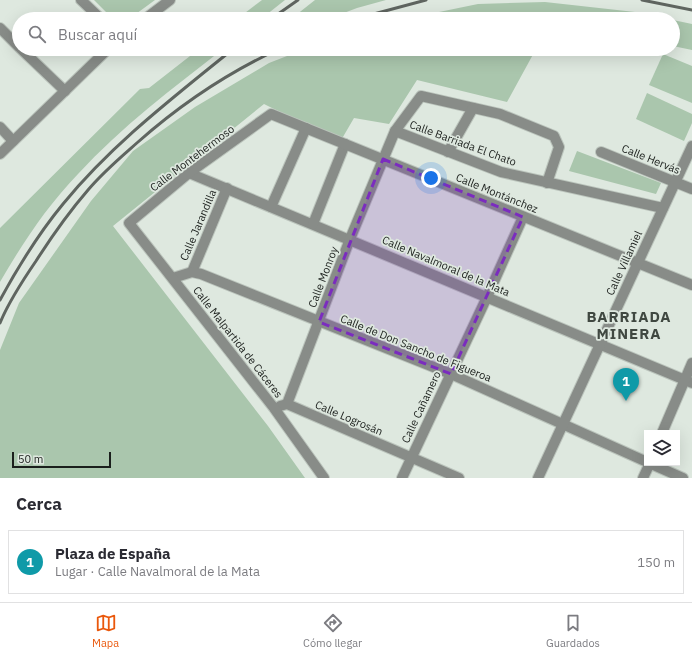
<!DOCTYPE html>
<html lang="es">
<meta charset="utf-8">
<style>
:root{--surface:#fff;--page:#f2f2f3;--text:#2b2b33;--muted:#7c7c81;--line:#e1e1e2;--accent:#ea580c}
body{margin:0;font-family:"IBM Plex Sans",sans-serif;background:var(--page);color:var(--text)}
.controls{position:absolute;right:12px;bottom:12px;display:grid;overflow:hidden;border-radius:0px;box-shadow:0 4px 16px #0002}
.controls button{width:36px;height:36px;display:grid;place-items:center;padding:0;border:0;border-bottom:1px solid var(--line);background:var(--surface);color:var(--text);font:20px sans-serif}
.scale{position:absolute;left:12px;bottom:10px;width:99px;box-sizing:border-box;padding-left:4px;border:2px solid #1b1f1c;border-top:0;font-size:11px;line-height:14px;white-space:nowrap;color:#1b1f1c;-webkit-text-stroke:3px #dee8df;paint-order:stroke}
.you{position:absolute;left:431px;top:178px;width:14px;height:14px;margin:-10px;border:3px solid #fff;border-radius:50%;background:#1a73e8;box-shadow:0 0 0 6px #1a73e833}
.badge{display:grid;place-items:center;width:26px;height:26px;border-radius:50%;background:var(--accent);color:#fff;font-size:13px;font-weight:700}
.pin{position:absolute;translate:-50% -33px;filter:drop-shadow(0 1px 2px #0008)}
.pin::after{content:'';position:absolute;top:21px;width:14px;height:12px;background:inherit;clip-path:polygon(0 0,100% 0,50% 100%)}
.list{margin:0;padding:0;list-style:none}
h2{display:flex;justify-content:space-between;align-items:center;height:52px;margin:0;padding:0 16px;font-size:17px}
h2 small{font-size:13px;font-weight:400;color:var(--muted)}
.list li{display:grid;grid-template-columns:26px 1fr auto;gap:12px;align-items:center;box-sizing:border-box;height:64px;margin:0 8px 8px;padding:0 8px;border:1px solid var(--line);border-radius:0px}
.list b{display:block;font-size:15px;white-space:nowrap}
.list p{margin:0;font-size:13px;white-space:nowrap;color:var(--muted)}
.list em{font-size:13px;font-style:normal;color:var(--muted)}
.icon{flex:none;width:22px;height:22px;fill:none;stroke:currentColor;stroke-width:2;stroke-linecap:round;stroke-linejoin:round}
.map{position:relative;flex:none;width:692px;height:478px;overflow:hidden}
.search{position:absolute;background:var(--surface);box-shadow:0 4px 16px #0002;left:12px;right:12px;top:12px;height:44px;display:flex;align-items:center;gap:10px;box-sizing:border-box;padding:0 14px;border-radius:22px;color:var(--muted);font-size:15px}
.sheet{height:124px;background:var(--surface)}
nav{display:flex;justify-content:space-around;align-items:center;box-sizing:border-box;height:56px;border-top:1px solid var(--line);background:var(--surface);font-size:11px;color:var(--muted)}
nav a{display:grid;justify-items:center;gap:2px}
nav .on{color:var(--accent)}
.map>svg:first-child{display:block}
.green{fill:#aac6ad}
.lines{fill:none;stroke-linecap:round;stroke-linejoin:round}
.street-casing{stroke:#bbc4bc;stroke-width:12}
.street{stroke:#888c88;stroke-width:10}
.rail{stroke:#5f6560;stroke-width:3}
.marked{fill:#7b2cbf;fill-opacity:0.2;stroke:#7b2cbf;stroke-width:3;stroke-dasharray:8 5;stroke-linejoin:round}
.labels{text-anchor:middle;stroke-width:3.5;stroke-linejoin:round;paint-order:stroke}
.street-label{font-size:11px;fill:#1b1f1c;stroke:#dee8df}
.district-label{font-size:15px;font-weight:bold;letter-spacing:1px;fill:#404841;stroke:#dee8df}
</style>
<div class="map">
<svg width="692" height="478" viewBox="0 0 692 478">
<rect width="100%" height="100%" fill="#dee8df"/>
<g class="green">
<path d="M 94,0 L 155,0 L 129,19 L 113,19 Z"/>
<path d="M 262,0 L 285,0 L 261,19 L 237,19 Z"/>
<path d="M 315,0 L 386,0 L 357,8 L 328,19 L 291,19 Z"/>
<path d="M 545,2 L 644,13 L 671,19 L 405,19 L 478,4 Z"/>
<path d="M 673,20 L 692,24 L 692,50 L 673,46 Z"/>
<path d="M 199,49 L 223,49 C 173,88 121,127 78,174 C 47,206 22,244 0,282 L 0,228 L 140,89 L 149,88 Z"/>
<path d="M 305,49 L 536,49 L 507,102 L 417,80 L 389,124 L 354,118 L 340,142 L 264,104 L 113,226 L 268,426 L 305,478 L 0,478 L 0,350 L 19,303 L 91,201 L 133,151 L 195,107 L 269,63 Z"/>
<path d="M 663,54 L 692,66 L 692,103 L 649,85 Z"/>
<path d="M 647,93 L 692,114 L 692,123 L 684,141 L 636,119 Z"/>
<path d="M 577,151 L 661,183 L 656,194 L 569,171 Z"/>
</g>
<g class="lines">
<g class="street-casing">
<g id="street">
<path d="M 81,0 L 101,19"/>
<path d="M 145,19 L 170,0"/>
<path d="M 0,28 L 19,47"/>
<path d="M 21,49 L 65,91"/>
<path d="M 0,127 L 13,141"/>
<path d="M 395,131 L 421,96 L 500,114 L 554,136 L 559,147 L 547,183"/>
<path d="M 448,152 L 473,108"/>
<path d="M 601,152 L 692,189"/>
<path d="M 0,154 L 108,49"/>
<path d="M 189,173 L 692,383"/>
<path d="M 271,207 L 306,128"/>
<path d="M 313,224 L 345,144"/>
<path d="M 192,272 L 227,188"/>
<path d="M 173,278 L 192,272 L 201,274 L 451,374 L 647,462"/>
<path d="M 287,404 L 350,239 L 395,131 L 501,172 L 663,208"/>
<path d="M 280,406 L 287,404 L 459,478"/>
<path d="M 662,433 L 692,363"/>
<path d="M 649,463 L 683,478"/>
<path d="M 324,478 L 274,408 L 129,223 L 189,173 L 271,114 L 692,285"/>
<path d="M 402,478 L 487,297 L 523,217"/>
<path d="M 538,478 L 692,146"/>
<path d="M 643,478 L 650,463"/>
</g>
</g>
<use href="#street" class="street"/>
<g class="rail">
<path d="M 642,0 L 692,10"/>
<path d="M 271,19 L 298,0"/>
<path d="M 355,19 L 426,0"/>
<path d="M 0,300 C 18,267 39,233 63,204 C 112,144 174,97 233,49"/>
<path d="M 0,323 C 9,301 23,280 36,261 C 52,236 69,212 88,190 C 103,172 121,157 138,142 C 181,104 227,73 279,49"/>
</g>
</g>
<path class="marked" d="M 383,159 L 523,217 L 451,374 L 319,322 Z"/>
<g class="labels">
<g class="street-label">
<text transform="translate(463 143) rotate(20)" y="4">Calle Barriada El Chato</text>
<text transform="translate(192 158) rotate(-37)" y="4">Calle Montehermoso</text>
<text transform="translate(651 159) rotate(22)" y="4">Calle Hervás</text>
<text transform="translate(497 193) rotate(22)" y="4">Calle Montánchez</text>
<text transform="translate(198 225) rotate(-67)" y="4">Calle Jarandilla</text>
<text transform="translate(624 263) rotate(-65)" y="4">Calle Villamiel</text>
<text transform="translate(446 266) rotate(23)" y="4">Calle Navalmoral de la Mata</text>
<text transform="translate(323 277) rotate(-69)" y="4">Calle Monroy</text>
<text transform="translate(238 342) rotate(52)" y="4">Calle Malpartida de Cáceres</text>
<text transform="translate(416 348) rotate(22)" y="4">Calle de Don Sancho de Figueroa</text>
<text transform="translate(421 407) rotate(-65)" y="4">Calle Cañamero</text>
<text transform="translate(349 418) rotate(23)" y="4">Calle Logrosán</text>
</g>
<g class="district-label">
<text x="629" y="322">BARRIADA<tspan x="629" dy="17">MINERA</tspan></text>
</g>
</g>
</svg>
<div class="controls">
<button><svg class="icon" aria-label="layers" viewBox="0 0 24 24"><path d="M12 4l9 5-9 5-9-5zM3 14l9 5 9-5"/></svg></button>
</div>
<div class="scale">50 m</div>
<div class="you"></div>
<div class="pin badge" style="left:626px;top:401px;background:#0f9aa8">1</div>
<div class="search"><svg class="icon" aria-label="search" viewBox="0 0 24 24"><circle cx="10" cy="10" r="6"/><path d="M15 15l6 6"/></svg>Buscar aquí</div>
</div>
<section class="sheet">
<h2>Cerca<small></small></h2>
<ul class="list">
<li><span class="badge" style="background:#0f9aa8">1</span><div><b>Plaza de España</b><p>Lugar · Calle Navalmoral de la Mata</p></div><em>150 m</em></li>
</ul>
</section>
<nav>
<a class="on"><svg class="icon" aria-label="map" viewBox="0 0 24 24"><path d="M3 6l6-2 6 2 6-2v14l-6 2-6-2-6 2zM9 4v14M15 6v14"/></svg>Mapa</a>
<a><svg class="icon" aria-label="directions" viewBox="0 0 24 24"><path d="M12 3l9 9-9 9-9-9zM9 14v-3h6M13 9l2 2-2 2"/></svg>Cómo llegar</a>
<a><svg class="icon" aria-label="saved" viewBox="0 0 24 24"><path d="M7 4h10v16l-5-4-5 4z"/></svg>Guardados</a>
</nav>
